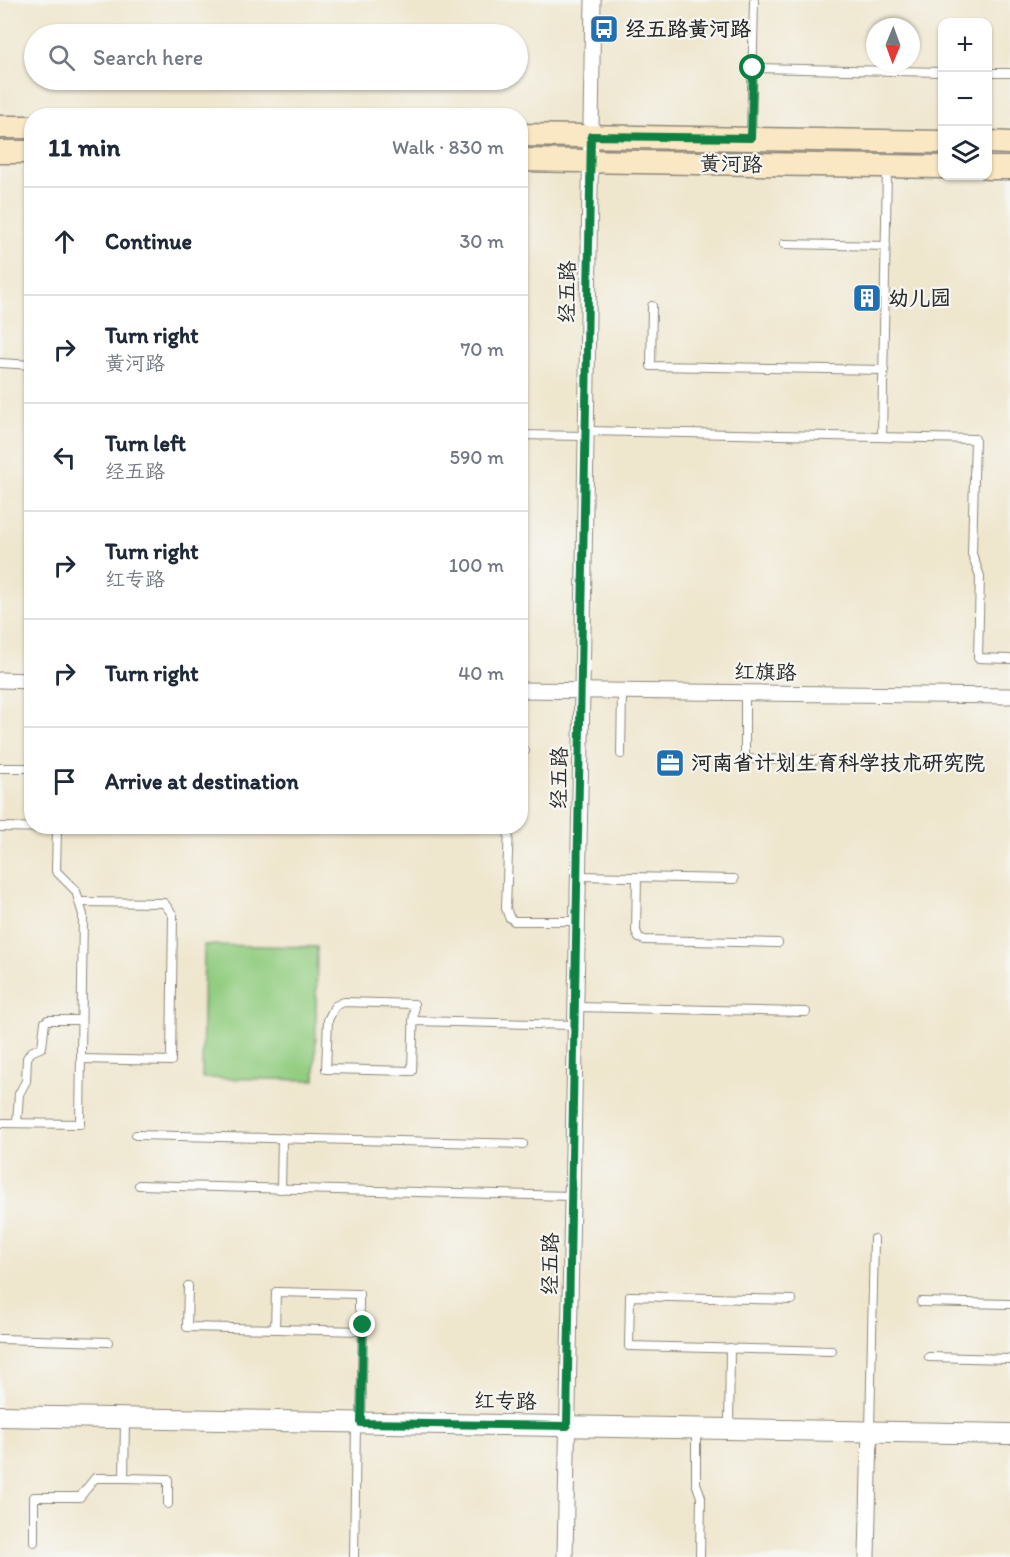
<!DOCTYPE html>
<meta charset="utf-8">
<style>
:root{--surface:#fff;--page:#f6f6f7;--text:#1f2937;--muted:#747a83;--line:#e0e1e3}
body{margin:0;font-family:Itim,"LXGW WenKai TC",sans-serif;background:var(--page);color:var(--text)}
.controls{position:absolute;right:18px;top:18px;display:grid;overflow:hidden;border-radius:12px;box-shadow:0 2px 4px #0004}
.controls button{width:54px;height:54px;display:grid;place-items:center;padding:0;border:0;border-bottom:2px solid var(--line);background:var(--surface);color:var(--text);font:30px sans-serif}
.compass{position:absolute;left:866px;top:18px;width:54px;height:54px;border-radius:50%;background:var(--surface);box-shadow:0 2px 4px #0004;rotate:181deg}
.stop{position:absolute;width:18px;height:18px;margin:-14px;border:4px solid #0b8043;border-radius:50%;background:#fff}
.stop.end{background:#0b8043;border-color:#fff;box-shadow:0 2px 6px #0008}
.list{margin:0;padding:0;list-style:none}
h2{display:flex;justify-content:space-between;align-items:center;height:78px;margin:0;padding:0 24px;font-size:26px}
h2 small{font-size:20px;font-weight:400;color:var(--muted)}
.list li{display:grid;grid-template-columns:39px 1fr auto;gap:18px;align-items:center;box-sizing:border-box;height:108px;padding:0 24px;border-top:2px solid var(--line)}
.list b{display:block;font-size:22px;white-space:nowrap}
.list p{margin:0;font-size:20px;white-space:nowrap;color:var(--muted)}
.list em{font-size:20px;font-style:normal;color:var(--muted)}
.icon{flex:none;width:33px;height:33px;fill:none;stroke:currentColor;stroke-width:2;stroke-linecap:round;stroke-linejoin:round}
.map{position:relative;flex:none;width:1010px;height:1557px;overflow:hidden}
.search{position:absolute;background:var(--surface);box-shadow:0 2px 4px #0004;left:24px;top:24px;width:504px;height:66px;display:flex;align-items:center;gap:15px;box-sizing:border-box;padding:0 21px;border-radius:33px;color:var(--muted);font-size:22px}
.panel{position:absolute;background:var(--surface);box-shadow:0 2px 4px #0004;left:24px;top:108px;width:504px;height:726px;border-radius:24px}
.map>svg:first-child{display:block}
.green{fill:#93cd81;stroke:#5f7c56;stroke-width:1.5}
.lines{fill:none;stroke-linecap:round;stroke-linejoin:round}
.service-casing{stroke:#8d887c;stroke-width:10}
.minor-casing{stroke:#8d887c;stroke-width:17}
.tertiary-casing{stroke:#8d887c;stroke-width:22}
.secondary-casing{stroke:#8d887c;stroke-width:25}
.service{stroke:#fff;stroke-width:8}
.minor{stroke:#fff;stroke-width:15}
.tertiary{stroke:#fff;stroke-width:20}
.secondary{stroke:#fae7c3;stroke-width:22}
.route{stroke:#0b8043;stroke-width:8}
.labels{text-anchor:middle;stroke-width:4.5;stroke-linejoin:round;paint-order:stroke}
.poi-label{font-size:21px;font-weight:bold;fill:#2b2b2b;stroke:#f6f6f2;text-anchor:start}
.street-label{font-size:21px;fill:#2b2b2b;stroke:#f6f6f2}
</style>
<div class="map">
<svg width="1010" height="1557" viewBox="0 0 1010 1557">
<rect width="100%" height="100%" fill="#f6f6f2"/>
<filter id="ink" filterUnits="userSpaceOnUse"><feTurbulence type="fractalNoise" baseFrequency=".0167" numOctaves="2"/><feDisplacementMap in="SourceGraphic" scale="12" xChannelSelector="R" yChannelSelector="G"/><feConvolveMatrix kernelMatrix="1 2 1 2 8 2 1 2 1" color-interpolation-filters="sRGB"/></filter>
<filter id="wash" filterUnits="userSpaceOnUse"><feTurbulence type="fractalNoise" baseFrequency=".008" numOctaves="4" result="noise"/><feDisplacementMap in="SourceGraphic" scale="24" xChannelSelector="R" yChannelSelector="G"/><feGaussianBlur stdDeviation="1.35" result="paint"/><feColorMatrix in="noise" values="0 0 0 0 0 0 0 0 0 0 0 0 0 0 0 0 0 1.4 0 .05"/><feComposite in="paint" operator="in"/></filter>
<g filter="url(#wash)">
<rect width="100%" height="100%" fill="#efe6ce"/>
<path class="green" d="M 204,945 L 317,947 L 315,1080 L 202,1078 Z"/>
</g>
<g filter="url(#ink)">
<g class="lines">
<g class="service-casing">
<g id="service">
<path d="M 753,68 L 942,72"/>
<path d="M 988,73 L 1010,73"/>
<path d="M 751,137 L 754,1"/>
<path d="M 784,244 L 886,246"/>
<path d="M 652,306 L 651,366 L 884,370"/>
<path d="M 0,363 L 32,365"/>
<path d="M 586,431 L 975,439 L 972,554 L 980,576 L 978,658 L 1010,659"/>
<path d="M 520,435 L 586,436"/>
<path d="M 882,437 L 887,169"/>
<path d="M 745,693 L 745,759 L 815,760"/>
<path d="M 520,751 L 525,751"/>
<path d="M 621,754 L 622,692"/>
<path d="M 0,768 L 32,768"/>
<path d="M 509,826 L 506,908 L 509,917 L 514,921 L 577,921"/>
<path d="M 0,827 L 57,828 L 56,871 L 76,891 L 83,915 L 80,1124 L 0,1123"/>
<path d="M 578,876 L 734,879"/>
<path d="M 637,877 L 636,931 L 639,938 L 645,940 L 778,943"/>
<path d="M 79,902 L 164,903 L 173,915 L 171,1061 L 81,1059"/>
<path d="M 344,1002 L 414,1004 L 412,1071 L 326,1069 L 328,1020 L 335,1006 Z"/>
<path d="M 576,1007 L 806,1012"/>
<path d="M 413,1021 L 575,1025"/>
<path d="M 17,1123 L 19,1094 L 26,1081 L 27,1058 L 31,1052 L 42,1047 L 45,1022 L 48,1020 L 81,1020"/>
<path d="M 136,1135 L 523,1144"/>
<path d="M 139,1185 L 572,1196"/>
<path d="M 281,1189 L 282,1138"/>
<path d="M 188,1286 L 187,1327 L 363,1331"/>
<path d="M 792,1300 L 630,1296 L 629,1346 L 832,1351"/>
<path d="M 921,1302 L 1010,1304"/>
<path d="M 275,1329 L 276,1292 L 359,1294 L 359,1308 L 363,1325 L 361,1423"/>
<path d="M 0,1339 L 108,1342"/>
<path d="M 929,1357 L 1010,1359"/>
<path d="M 729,1428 L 730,1348"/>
<path d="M 870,1430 L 874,1239"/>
<path d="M 696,1431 L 696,1483 L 701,1497 L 700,1557"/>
<path d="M 124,1478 L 168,1479 L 168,1504"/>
<path d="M 34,1542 L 34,1497 L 80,1497 L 95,1478 L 124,1478 L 125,1420"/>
<path d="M 354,1557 L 356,1424"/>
</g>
</g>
<g class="minor-casing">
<g id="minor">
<path d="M 0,680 L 32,681"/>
<path d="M 520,690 L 1010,696"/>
<path d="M 565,1557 L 582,691 L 593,0"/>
<path d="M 867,1557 L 870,1431"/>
</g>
</g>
<g class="tertiary-casing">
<path id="tertiary" d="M 0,1416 L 1010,1434"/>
</g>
<g class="secondary-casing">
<g id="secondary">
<path d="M 0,127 L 32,127"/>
<path d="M 520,135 L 942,142"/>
<path d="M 988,142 L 1010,143"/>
<path d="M 0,152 L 32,152"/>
<path d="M 520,160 L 942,167"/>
<path d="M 988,168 L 1010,168"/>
</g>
</g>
<use href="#service" class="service"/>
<use href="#minor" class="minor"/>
<use href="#tertiary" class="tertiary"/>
<use href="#secondary" class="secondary"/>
</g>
</g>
<g class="lines" filter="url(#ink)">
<path class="route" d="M 363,1325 L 361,1423 L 567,1426 L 591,136 L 751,138 L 753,68"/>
</g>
<defs>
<g id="bus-square" transform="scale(1.5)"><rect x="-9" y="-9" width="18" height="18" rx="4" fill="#1f6fb2" stroke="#f6f6f2"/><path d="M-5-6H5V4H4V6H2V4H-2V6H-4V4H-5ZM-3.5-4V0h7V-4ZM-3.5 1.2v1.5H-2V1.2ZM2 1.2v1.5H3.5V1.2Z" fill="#fff"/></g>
<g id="building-square" transform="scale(1.5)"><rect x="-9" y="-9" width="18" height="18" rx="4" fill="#1f6fb2" stroke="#f6f6f2"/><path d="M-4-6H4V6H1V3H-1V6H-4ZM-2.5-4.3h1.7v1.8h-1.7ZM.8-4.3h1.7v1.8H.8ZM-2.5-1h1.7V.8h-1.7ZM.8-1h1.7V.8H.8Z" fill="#fff"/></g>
<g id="office-square" transform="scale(1.5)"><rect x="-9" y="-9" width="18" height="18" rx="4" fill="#1f6fb2" stroke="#f6f6f2"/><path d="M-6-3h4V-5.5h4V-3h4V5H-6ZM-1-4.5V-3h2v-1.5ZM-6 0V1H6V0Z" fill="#fff"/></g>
</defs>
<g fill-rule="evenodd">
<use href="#bus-square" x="604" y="29"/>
<use href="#building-square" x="867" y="298"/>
<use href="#office-square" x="670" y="763"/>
</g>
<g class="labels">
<g class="poi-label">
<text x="625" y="36">经五路黄河路</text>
<text x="888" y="305">幼儿园</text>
<text x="691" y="770">河南省计划生育科学技术研究院</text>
</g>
<g class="street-label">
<text transform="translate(731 164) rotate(1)" y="7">黄河路</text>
<text transform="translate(567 292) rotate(-89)" y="7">经五路</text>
<text transform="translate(765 672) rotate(1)" y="7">红旗路</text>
<text transform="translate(559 778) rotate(-89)" y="7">经五路</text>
<text transform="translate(550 1264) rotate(-89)" y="7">经五路</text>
<text transform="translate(505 1401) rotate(1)" y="7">红专路</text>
</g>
</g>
</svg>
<div class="controls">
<button>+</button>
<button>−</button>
<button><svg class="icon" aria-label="layers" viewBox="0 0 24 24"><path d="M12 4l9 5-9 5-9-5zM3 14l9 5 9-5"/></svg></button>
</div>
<svg class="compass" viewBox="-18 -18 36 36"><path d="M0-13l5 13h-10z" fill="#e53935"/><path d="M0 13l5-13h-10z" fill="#747a83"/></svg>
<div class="stop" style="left:753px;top:68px"></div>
<div class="stop end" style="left:363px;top:1325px"></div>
<div class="search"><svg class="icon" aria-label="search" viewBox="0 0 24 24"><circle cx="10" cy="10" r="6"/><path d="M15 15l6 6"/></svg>Search here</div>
<section class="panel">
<h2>11 min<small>Walk · 830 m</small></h2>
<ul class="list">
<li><svg class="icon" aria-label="ahead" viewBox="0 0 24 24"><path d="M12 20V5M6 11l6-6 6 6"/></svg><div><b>Continue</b></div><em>30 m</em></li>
<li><svg class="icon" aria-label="right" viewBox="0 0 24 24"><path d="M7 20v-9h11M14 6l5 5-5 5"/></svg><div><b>Turn right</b><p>黄河路</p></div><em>70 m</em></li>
<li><svg class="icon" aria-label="left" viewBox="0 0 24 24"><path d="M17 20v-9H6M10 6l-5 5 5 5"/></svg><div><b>Turn left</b><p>经五路</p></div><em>590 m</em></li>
<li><svg class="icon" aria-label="right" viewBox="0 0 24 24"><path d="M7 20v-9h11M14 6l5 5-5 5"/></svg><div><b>Turn right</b><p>红专路</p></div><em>100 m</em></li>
<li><svg class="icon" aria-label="right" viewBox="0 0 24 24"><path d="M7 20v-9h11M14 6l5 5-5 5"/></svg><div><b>Turn right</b></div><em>40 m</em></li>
<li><svg class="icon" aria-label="arrive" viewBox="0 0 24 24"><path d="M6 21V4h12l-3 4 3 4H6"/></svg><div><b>Arrive at destination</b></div></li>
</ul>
</section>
</div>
